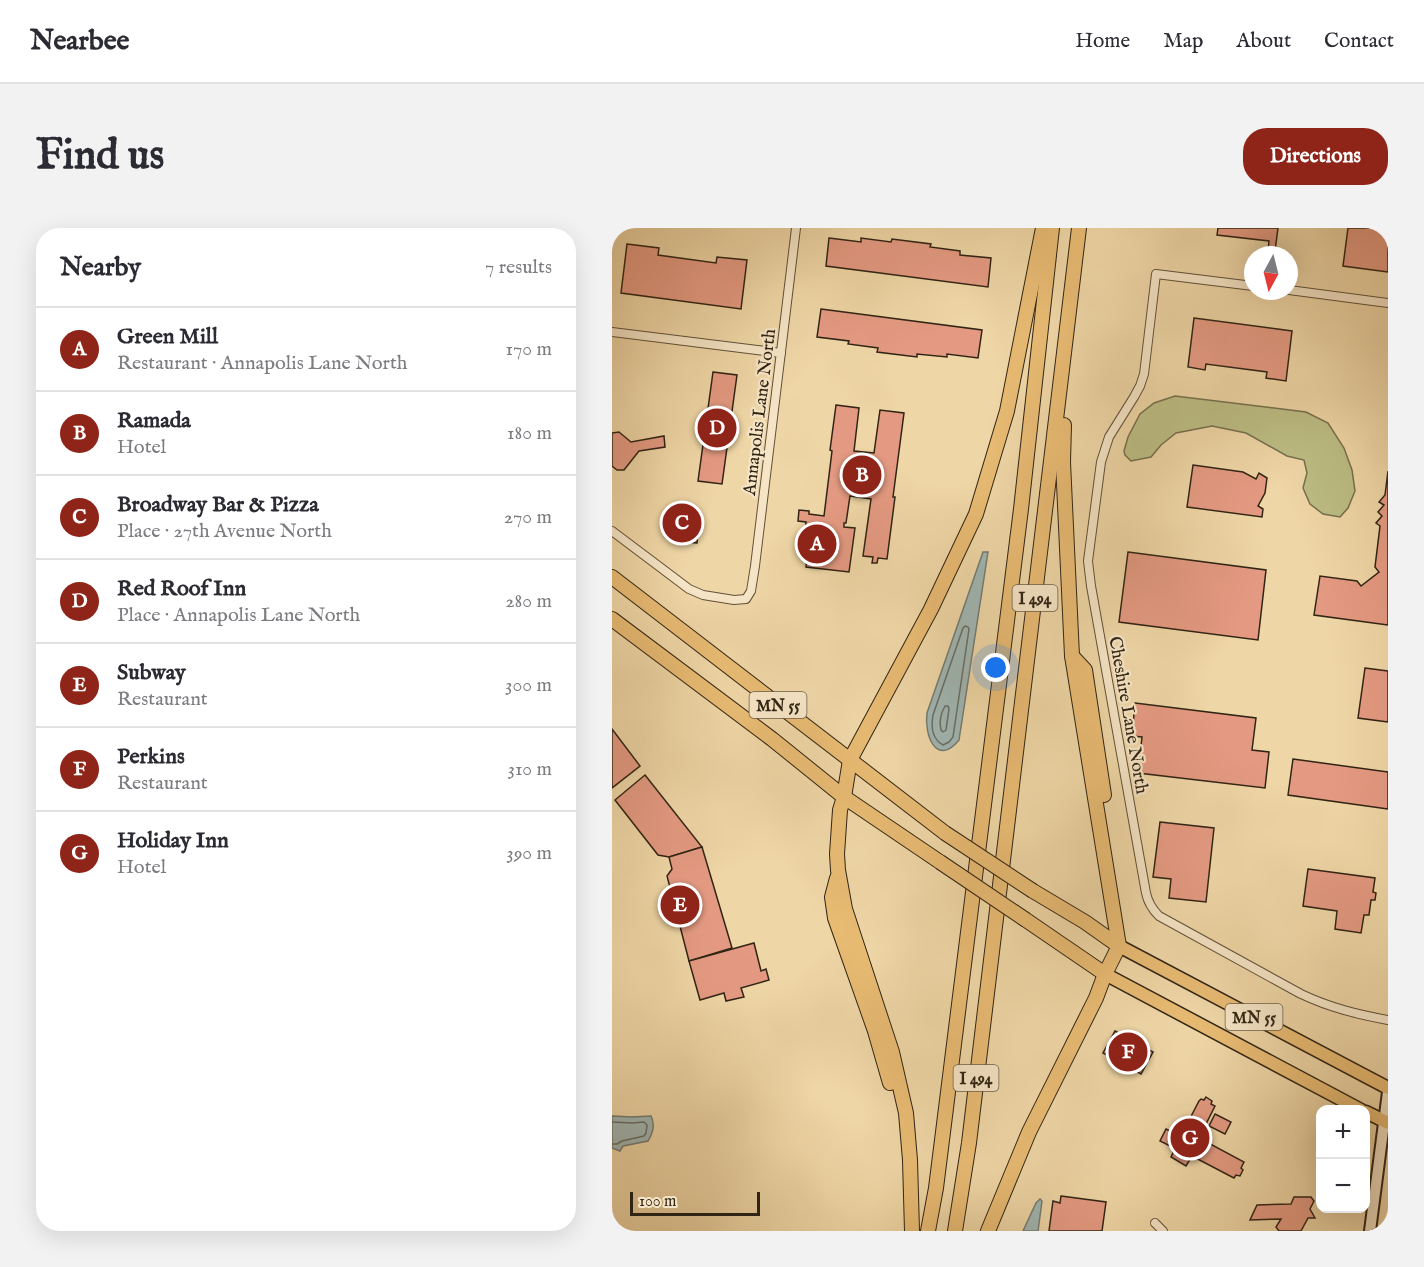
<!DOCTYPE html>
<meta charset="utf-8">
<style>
:root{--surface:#fff;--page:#f2f2f3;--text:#2b2b33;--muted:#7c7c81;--line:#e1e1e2;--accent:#8f2418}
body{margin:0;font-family:"IM FELL English",serif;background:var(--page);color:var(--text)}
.controls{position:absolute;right:18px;bottom:18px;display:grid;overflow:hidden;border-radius:12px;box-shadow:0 6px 24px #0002}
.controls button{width:54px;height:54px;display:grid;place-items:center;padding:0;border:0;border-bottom:2px solid var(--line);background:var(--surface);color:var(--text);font:30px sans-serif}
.compass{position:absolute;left:632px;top:18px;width:54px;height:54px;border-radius:50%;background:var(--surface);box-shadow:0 6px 24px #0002;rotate:187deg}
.scale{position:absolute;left:18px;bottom:15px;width:130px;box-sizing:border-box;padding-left:6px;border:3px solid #302414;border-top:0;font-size:16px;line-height:21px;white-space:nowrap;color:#302414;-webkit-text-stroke:4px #f5e4c5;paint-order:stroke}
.you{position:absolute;left:384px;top:440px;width:21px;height:21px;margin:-15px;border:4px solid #fff;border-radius:50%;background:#1a73e8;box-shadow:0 0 0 9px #1a73e833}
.badge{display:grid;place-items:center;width:39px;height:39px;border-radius:50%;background:var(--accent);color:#fff;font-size:20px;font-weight:700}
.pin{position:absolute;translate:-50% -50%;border:3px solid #fff;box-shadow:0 2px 6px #0006}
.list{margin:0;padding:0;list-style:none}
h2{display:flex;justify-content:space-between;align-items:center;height:78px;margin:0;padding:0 24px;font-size:26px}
h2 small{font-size:20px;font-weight:400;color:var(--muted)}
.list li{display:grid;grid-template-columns:39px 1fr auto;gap:18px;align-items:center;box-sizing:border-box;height:84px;padding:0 24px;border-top:2px solid var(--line)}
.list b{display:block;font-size:22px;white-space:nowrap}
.list p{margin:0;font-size:20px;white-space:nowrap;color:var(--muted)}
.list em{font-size:20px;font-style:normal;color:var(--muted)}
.map{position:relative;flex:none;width:776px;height:1003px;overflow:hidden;border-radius:24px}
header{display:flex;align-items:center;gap:36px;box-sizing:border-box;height:84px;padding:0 30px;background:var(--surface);border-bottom:2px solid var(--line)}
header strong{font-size:28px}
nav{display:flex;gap:33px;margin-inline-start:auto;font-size:21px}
.intro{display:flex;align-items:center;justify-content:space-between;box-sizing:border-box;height:144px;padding:0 36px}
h1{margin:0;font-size:42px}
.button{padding:15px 27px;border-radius:24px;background:var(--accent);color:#fff;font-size:21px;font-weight:700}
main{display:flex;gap:36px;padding:0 36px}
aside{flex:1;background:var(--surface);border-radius:24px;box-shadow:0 6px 24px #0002}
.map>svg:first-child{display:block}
.green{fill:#bcbd84;stroke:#76704c;stroke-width:1.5}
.water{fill:#a0b6b3;stroke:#737c73;stroke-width:1.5}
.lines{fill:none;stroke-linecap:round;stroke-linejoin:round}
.shore{stroke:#686d64;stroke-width:1.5}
.building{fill:#e49a82;stroke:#302414;stroke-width:1.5}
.street-casing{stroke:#605038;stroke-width:10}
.secondary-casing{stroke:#302414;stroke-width:14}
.primary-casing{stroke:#302414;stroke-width:15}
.highway-casing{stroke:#302414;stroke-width:16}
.street{stroke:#f5e4c5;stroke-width:8}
.secondary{stroke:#f5e4c5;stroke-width:10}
.primary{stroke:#e8bb73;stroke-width:12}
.highway{stroke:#e8bb73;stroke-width:14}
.highway-bridge-casing{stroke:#302414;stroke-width:16;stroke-linecap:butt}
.highway-bridge{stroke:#e8bb73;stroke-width:14}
.labels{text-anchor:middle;stroke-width:4.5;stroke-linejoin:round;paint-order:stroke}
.shield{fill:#f5e4c5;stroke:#6b5e49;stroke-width:1.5}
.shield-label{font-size:16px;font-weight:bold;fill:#302414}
.street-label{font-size:18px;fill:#302414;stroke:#f5e4c5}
</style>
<header>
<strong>Nearbee</strong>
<nav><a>Home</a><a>Map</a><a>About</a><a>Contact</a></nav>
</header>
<div class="intro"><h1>Find us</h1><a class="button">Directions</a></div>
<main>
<aside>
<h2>Nearby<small>7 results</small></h2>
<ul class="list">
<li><span class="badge">A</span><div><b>Green Mill</b><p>Restaurant · Annapolis Lane North</p></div><em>170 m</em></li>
<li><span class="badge">B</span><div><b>Ramada</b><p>Hotel</p></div><em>180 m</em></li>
<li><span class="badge">C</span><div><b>Broadway Bar &amp; Pizza</b><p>Place · 27th Avenue North</p></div><em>270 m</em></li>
<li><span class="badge">D</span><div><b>Red Roof Inn</b><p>Place · Annapolis Lane North</p></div><em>280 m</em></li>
<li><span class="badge">E</span><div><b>Subway</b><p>Restaurant</p></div><em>300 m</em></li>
<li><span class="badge">F</span><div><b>Perkins</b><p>Restaurant</p></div><em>310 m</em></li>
<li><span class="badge">G</span><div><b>Holiday Inn</b><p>Hotel</p></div><em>390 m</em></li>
</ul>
</aside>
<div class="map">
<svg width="776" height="1003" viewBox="0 0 776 1003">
<rect width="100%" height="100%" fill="#efd6a6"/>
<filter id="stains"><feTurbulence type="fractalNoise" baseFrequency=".00333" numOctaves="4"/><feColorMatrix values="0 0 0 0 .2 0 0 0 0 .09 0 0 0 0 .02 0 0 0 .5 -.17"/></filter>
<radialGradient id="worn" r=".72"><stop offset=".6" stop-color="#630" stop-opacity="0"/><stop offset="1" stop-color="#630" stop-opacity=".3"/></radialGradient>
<path class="green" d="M 563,168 L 694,184 L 716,195 L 732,220 L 740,242 L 743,263 L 736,280 L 728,289 L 711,286 L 698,276 L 691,260 L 695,245 L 692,232 L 675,228 L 634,205 L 600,198 L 564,205 L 549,217 L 539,229 L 519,233 L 513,227 L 512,223 L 516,209 L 528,186 L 542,175 Z"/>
<g class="water">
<path d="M 371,324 L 376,324 L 347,512 C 324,540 312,506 315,485 Z"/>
<path d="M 0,888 L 20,889 L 39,888 C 43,896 41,905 36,913 L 11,918 L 8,923 L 0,920 Z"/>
<path d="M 428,971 L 430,973 L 426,1003 L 411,1003 L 424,975 Z"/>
</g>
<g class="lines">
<g class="shore">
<path d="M 353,398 L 356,399 L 357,401 L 341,509 L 337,514 L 331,517 C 320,511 319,498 321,487 L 351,400 Z"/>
<path d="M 333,478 L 336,478 L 337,481 L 334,502 L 331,504 L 329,502 C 327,494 329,485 333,478 Z"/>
<path d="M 0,894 L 20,895 L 32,894 L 35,897 L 34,905 L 32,908 L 10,913 L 5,916 L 0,916"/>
</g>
</g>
<g class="building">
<path d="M 606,0 L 666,0 L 663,23 L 656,23 L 657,13 L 605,7 Z"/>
<path d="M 736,0 L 776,0 L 776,44 L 731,38 Z"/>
<path d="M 217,10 L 249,14 L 249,10 L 279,14 L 280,11 L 319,16 L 318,19 L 348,23 L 348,27 L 379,30 L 376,59 L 214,38 Z"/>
<path d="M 15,16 L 47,20 L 46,27 L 104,35 L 105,29 L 135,32 L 129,81 L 9,65 Z"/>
<path d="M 209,81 L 370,102 L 366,130 L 335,126 L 335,129 L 305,126 L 305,129 L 265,124 L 266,120 L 236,116 L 237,113 L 205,109 Z"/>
<path d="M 582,90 L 680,103 L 674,153 L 654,150 L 655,144 L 594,136 L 593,142 L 576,139 Z"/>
<path d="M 101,144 L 125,147 L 110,256 L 86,253 Z"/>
<path d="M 224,177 L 247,180 L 242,223 L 262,225 L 268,182 L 292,185 L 281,269 L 283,269 L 275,331 L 266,330 L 265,335 L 260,335 L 261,329 L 251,328 L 259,271 L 238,268 L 234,295 L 232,295 L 232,299 L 243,300 L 237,344 L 194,339 L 196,320 L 191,320 L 194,294 L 186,293 L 187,282 L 197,283 L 197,286 L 212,288 L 220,223 L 218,222 Z"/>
<path d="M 7,204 L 19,214 L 52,208 L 53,219 L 27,223 L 12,242 L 5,242 L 0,238 L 0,205 Z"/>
<path d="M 581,237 L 631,244 L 644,251 L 647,245 L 655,250 L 653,265 L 646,278 L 651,281 L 650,289 L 575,279 Z"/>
<path d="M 776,243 L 776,397 L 702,387 L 708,348 L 745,353 L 749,358 L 767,344 L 763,339 L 768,298 L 764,295 L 770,288 L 766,284 L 772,277 L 767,274 L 773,267 Z"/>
<path d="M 54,281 L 88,285 L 85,315 L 61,313 L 62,305 L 51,305 Z"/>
<path d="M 516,324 L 654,342 L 646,412 L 507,394 Z"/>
<path d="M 753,440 L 776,443 L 776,494 L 746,490 Z"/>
<path d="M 523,475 L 644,490 L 640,522 L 657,524 L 653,560 L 526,545 L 530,509 L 520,508 Z"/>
<path d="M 0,501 L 28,538 L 0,560 Z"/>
<path d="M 681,531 L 776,544 L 776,581 L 676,567 Z"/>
<path d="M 33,547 L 90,619 L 57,629 L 46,627 L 3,572 Z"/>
<path d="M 548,594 L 602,600 L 594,674 L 557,670 L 559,651 L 541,649 Z"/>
<path d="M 90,619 L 120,720 L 77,733 L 55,648 L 60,641 L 57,629 Z"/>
<path d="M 696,641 L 763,650 L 761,664 L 764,665 L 763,672 L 759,672 L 757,687 L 752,687 L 749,705 L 723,701 L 725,683 L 691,678 Z"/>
<path d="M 142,715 L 149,743 L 154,741 L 157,752 L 129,760 L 132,769 L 114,773 L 112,765 L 88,772 L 77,733 Z"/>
<path d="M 503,803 L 541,824 L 529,846 L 491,825 Z"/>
<path d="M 594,869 L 600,873 L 599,876 L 603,878 L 587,910 L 632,934 L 629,940 L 631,942 L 628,948 L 624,947 L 622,950 L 620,949 L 580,928 L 574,938 L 559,929 L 568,910 L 571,909 L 574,904 L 572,903 L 573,900 L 587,873 L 589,871 L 592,872 Z"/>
<path d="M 603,886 L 619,894 L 613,906 L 597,898 Z"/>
<path d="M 554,901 L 569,908 L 562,920 L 548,913 Z"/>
<path d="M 449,968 L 494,974 L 490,1003 L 437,1003 L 441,973 L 448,975 Z"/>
<path d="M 682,969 L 699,969 L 702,973 L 698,981 L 703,990 L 696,990 L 689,1003 L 667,1003 L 664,999 L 669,991 L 638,992 L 645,977 L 679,976 Z"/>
</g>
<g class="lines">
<g class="street-casing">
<g id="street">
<path d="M 641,58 L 544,46 L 532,146 L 528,158 L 522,169 L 497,209 L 489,234 L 476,333 L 479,358 L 534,665 C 536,675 540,681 547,688 L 689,766 C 719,780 744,786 776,792"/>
<path d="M 677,62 L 776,75"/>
<path d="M 0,104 L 169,125"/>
<path d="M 0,303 L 77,361 L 91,367 L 122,372 L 134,371 L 139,363 L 143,338 L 184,0"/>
<path d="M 543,995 L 551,1003"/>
</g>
</g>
<g class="secondary-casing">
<path id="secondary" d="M 758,1003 L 776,864"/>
</g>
<g class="primary-casing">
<g id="primary">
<path d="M 507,718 L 776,860"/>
<path d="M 493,746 L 749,882"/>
<path d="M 754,884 L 776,895"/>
</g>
</g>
<g class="highway-casing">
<g id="highway">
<path d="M 0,349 L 333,605"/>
<path d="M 0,391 L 160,511 L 232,569 L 328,634"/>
<path d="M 460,428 L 473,442 L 492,567"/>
<path d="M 225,650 L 220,669 L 223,690 L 263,803 L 278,855"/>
<path d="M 421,663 L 473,694 L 507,718"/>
<path d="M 414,692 L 493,746"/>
<path d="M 300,1003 L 298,932 L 294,885 L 280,824 L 233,681 L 226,642 L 225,626 L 228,582 L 232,569 L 238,532 L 319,381 L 364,286 L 395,183 L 431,0"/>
<path d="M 316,1003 L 324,960 L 409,281 L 440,0"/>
<path d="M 343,1003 L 357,915 L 467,0"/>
<path d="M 376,1003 L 417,904 L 484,770 L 493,746 L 507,718 L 460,428 L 451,234 L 452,197"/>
</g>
</g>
<use href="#street" class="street"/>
<use href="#secondary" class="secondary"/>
<use href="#primary" class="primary"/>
<use href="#highway" class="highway"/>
<g class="highway-bridge-casing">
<g id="highway-bridge">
<path d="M 333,605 L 421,663"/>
<path d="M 328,634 L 414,692"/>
</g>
</g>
<use href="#highway-bridge" class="highway-bridge"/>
</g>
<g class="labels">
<g class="shield">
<rect x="400.5" y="357" width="45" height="26" rx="4.5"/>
<rect x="137.5" y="464" width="57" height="26" rx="4.5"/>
<rect x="613.5" y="776" width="57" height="26" rx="4.5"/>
<rect x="341.5" y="837" width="45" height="26" rx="4.5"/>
</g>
<g class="shield-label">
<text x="423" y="376">I 494</text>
<text x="166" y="483">MN 55</text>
<text x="642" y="795">MN 55</text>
<text x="364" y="856">I 494</text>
</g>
<g class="street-label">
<text transform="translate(147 184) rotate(-83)" y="6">Annapolis Lane North</text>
<text transform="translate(517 487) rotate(80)" y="6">Cheshire Lane North</text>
</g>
</g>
<rect width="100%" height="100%" filter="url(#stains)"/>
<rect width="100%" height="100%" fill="url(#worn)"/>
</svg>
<div class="controls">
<button>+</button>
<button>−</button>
</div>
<svg class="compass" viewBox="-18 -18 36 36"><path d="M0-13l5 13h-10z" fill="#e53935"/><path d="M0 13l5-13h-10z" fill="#7c7c81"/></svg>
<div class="scale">100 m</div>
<div class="you"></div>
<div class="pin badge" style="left:205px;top:316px">A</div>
<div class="pin badge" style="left:250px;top:247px">B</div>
<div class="pin badge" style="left:70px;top:295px">C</div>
<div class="pin badge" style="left:105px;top:200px">D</div>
<div class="pin badge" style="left:68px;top:677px">E</div>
<div class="pin badge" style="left:516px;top:824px">F</div>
<div class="pin badge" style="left:578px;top:910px">G</div>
</div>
</main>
